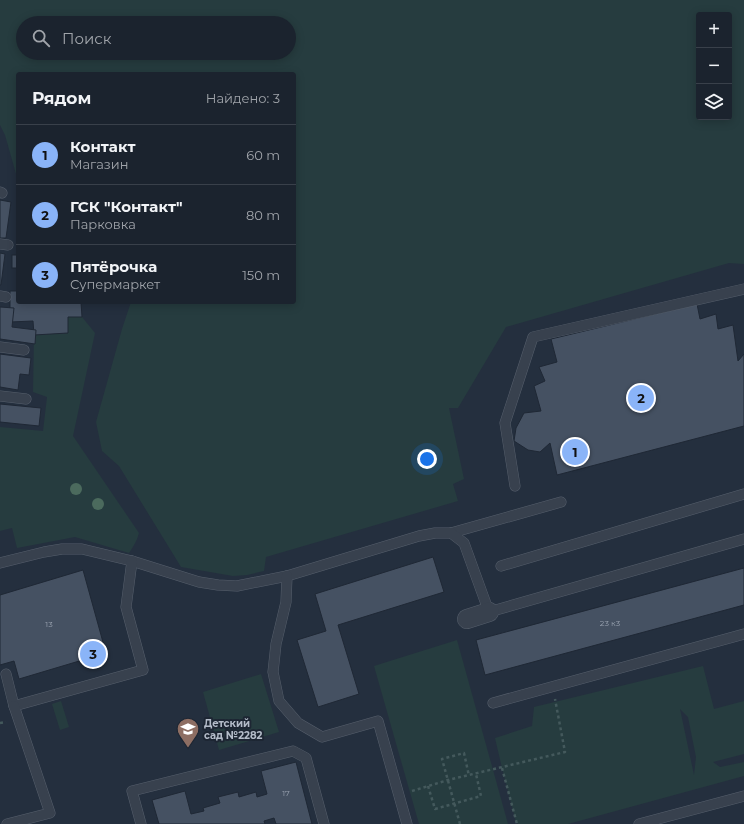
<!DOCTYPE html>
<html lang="ru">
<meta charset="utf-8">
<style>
:root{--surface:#1b232e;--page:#282f3a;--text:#f1f3f6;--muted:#a0a4aa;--line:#39404a;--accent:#8ab4f8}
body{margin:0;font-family:Montserrat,sans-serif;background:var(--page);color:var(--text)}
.controls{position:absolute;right:12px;top:12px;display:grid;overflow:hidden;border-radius:4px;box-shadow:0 2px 10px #0003}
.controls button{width:36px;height:36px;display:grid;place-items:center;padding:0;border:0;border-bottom:1px solid var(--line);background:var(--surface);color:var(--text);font:20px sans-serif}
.you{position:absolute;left:427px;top:459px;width:14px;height:14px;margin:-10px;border:3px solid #fff;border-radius:50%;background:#1a73e8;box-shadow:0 0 0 6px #1a73e833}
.badge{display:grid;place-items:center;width:26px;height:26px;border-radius:50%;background:var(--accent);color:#111;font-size:13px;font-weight:700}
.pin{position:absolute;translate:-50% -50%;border:2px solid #fff;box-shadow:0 1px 4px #0006}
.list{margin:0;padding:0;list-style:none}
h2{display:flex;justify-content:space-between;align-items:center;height:52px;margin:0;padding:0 16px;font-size:17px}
h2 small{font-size:13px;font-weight:400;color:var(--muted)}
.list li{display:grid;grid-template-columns:26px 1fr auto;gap:12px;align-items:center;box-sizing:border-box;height:60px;padding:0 16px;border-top:1px solid var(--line)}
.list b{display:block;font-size:15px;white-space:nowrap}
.list p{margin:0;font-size:13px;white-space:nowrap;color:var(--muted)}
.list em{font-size:13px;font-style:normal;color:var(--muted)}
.icon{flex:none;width:22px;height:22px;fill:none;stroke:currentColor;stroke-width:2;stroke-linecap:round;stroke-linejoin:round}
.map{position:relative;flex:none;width:744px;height:824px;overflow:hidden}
.search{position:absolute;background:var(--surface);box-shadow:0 2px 10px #0003;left:16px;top:16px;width:280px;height:44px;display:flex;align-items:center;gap:10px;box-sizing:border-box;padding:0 14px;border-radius:22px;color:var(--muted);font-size:15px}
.panel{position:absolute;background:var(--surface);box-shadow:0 2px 10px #0003;left:16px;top:72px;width:280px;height:232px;border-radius:4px}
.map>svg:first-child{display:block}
.green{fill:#263c3f;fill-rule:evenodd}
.building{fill:#455162;stroke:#1f2835}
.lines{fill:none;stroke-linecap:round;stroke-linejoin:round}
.lane-casing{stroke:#565f6c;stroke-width:11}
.street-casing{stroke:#565f6c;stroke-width:20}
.path{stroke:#44595c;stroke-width:2.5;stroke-dasharray:3 3;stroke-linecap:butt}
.lane{stroke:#38414e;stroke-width:10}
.street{stroke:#38414e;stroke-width:19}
.tree{fill:#4b6a5d}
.labels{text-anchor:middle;stroke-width:4;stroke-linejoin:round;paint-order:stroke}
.number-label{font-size:8px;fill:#98a1af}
.poi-label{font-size:10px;font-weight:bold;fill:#b4bcc9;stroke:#1d2633;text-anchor:start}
</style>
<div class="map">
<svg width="744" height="824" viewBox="0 0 744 824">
<rect width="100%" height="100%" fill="#242f3e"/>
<g class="green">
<path d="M 0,0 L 744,0 L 744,264 L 729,263 L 506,327 L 458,408 L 449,408 L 464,479 L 453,484 L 458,501 L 266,557 L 264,571 L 247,575 L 233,576 L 181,567 L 119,466 L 102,451 L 96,422 L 122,329 L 131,302 L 294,302 L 294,74 L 18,74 L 18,181 L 5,135 L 0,125 ZM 699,15 L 729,15 L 729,117 L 699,117 ZM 23,23 L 289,23 L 289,53 L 23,53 Z"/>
<path d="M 68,317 L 82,317 L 95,333 L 73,436 L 139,533 C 137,541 133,547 129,553 L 75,537 L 17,548 L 12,528 L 0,531 L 0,427 L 43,431 L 47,397 L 33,392 L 34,335 L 68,333 Z"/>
<path d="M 457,640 L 508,824 L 419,824 L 374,666 Z"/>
<path d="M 703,666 L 714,709 L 744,701 L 744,754 L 713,762 L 720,767 L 744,762 L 744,776 L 568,824 L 518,824 L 516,822 L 502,768 L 495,738 L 532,726 L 534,707 ZM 680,709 L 688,717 L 696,757 L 694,775 Z"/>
<path d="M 261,674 L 279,732 L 219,750 L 203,692 Z"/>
<path d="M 61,701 L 69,727 L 60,730 L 52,704 Z"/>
</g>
<g class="building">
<path d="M 0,200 L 11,202 L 6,238 L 0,238 Z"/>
<path d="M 0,253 L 5,254 L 1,285 L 0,285 Z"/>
<rect x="12" y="255" width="6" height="13"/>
<path d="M 10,291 L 18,291 L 18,302 L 81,302 L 82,317 L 68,317 L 68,333 L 34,335 L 33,321 L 10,322 Z"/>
<path d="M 697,304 L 700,319 L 716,314 L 718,329 L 733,325 L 738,361 L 744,354 L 744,426 L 557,475 L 550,443 L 540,452 L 528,450 L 514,441 L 516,428 L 524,413 L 541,411 L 534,386 L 545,381 L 539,367 L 557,362 L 551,339 Z"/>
<path d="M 0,307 L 14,308 L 12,327 L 36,330 L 35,344 L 0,339 Z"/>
<path d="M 0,354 L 31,358 L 29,375 L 20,374 L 18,390 L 0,387 Z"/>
<path d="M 0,404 L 41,408 L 39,426 L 0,422 Z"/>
<path d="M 433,557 L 444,592 L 338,625 L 359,694 L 318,707 L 297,640 L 326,631 L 315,594 Z"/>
<path d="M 744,568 L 744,605 L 485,675 L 476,640 Z"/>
<path d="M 83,570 L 106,653 L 19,679 L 14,661 L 0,665 L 0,595 Z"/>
<path d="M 296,762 L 312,824 L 276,824 L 274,818 L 264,821 L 265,824 L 159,824 L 152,800 L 185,791 L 191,814 L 204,811 L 203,808 L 220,803 L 218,797 L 238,792 L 239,797 L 256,792 L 257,797 L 267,794 L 261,771 Z"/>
</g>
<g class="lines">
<g class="lane-casing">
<g id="lane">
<path d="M 0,192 L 2,193"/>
<path d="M 0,244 L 8,245"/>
<path d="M 0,296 L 6,297"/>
<path d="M 0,347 L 24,350"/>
<path d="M 0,396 L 26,399"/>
<path d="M 515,486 L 505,423 L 533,337 L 744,289"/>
<path d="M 451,533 L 561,502"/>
<path d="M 0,563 L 44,552 L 62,549 L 82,549 L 132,561 L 199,582 L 218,585 L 237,586 L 287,576 L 419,536 L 435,533 L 451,533 L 464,543 L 489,612 L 744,539"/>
<path d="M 501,566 L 744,494"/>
<path d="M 287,576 L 286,602 L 276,644 L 273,672 L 279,701 L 298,723 L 322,737 L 378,721 L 407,824"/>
<path d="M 6,674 L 14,706 L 143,670 L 126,607 L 132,561"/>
<path d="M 493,703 L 744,634"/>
<path d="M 7,824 L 50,813 L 14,706"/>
<path d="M 141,824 L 132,791 L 293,751 L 306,758 L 324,824"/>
<path d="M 639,824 L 744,796"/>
</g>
</g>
<g class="street-casing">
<path id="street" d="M 467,619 L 489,612"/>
</g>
<g class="path">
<path d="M 0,723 L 6,722"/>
<path d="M 502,768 L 517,824"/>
<path d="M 428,786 L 435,809 L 481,796 L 476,774"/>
<path d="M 412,791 L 448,780 L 565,752 L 555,699"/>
<path d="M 460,824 L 442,759 L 464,753 L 469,776"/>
</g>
<use href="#lane" class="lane"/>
<use href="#street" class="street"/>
</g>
<g class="tree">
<circle cx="76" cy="489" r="6"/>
<circle cx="98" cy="504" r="6"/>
</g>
<defs>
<g id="school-pin" transform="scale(1.15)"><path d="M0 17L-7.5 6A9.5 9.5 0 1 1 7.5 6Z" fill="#8d6e63" stroke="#1d2633"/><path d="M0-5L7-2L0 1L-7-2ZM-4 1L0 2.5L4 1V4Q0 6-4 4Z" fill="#fff"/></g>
</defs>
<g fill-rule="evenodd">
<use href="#school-pin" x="188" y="729"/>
</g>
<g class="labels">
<g class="number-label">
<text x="610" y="626">23 к3</text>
<text x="49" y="627">13</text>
<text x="286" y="796">17</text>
</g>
<g class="poi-label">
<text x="204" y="727">Детский<tspan x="204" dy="12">сад №2282</tspan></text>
</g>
</g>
</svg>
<div class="controls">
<button>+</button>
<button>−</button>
<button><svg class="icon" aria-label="layers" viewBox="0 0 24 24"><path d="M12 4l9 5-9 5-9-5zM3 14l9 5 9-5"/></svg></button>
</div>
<div class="you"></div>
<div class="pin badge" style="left:575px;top:452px">1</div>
<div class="pin badge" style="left:641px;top:398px">2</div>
<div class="pin badge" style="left:93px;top:654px">3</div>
<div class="search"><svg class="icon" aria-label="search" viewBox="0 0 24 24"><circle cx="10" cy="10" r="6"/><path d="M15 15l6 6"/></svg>Поиск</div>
<section class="panel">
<h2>Рядом<small>Найдено: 3</small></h2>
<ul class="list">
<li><span class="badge">1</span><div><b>Контакт</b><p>Магазин</p></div><em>60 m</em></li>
<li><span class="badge">2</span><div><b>ГСК &quot;Контакт&quot;</b><p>Парковка</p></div><em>80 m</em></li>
<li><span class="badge">3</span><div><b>Пятёрочка</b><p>Супермаркет</p></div><em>150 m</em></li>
</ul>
</section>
</div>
